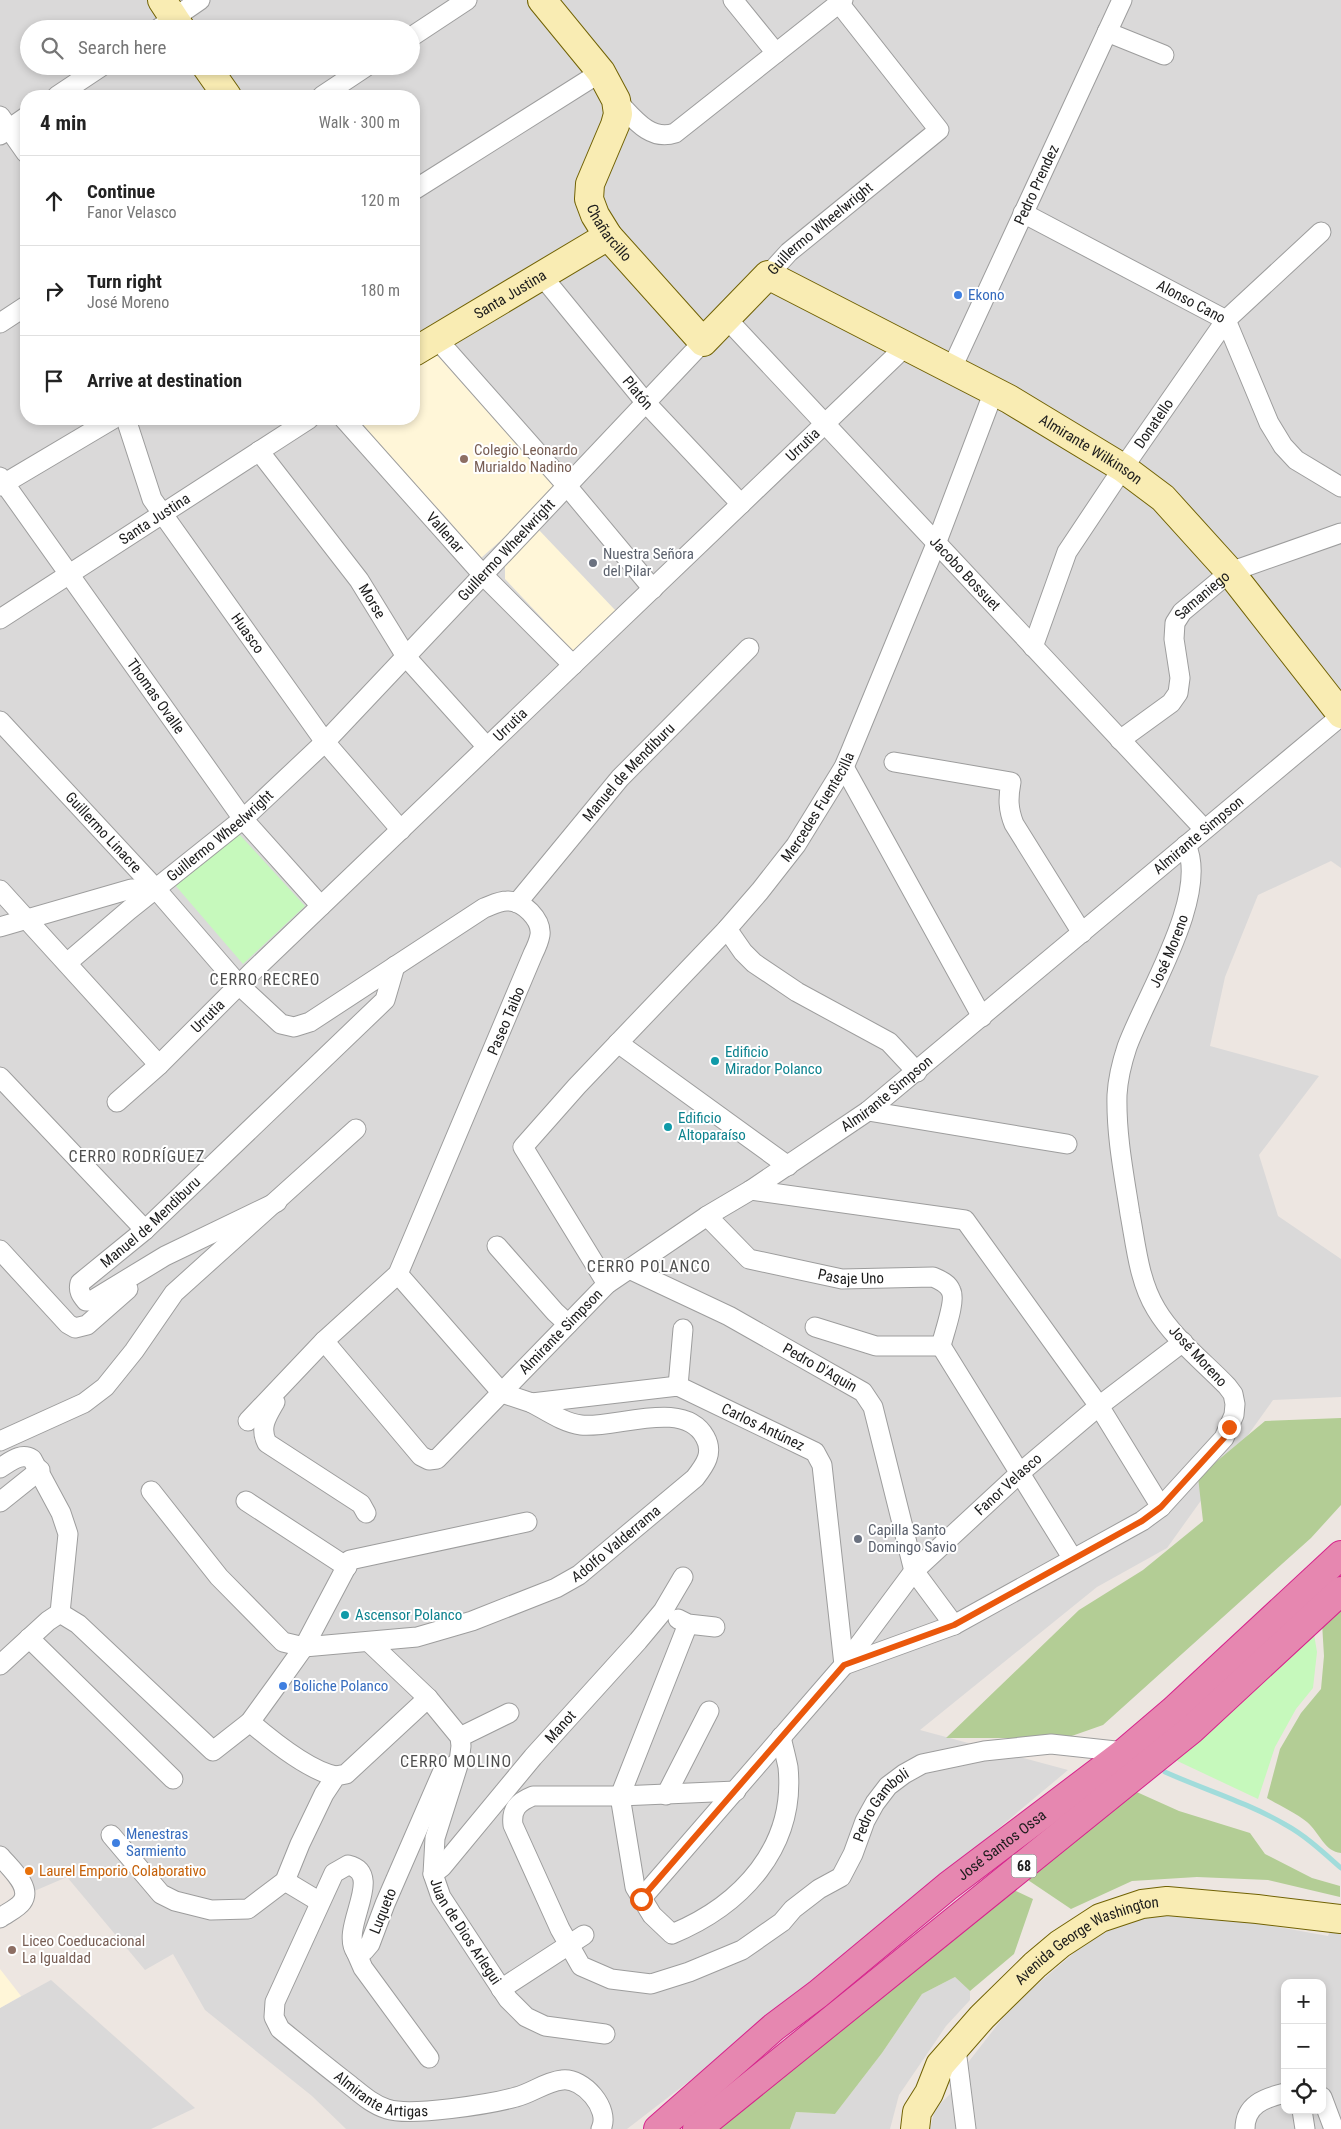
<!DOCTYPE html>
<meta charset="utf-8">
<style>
:root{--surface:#fff;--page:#f6f6f6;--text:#222;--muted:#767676;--line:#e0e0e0}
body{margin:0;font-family:"Roboto Condensed",sans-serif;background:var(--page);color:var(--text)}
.controls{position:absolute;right:15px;bottom:15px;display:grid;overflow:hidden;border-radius:10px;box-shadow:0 2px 8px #0003}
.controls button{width:45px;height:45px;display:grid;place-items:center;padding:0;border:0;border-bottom:1px solid var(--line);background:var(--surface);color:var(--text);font:25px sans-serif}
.stop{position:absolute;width:15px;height:15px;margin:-11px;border:4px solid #ea580c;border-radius:50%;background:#fff}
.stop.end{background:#ea580c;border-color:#fff;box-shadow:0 1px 5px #0008}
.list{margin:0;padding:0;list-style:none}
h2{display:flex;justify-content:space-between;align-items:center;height:65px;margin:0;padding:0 20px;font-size:21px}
h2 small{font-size:16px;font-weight:400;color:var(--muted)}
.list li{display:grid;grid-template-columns:32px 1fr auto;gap:15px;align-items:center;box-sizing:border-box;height:90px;padding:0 20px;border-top:1px solid var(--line)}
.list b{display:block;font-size:19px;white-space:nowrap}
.list p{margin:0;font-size:16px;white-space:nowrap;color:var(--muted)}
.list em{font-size:16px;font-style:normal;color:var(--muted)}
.icon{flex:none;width:28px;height:28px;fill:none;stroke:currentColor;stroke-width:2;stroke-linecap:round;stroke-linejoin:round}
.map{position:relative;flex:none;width:1341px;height:2129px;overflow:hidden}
.search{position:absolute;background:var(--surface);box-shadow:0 2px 8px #0003;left:20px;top:20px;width:400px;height:55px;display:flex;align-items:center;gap:12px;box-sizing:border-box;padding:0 18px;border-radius:28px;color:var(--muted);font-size:19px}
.panel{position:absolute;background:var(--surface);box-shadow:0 2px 8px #0003;left:20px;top:90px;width:400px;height:335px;border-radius:20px}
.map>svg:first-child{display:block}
.residential{fill:#dad9d9;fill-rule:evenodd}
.education{fill:#fff6d8}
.forest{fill:#b3cd95}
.park{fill:#c6f9bc}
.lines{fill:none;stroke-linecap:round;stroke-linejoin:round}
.stream{stroke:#a1dcdb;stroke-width:5}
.street-casing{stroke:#9d9d9d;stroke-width:21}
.secondary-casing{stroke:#716204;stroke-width:30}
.highway-casing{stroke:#d6238c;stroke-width:30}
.street{stroke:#fff;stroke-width:19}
.secondary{stroke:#f9ecb3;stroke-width:28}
.highway{stroke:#e687b0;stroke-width:28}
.route{stroke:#ea580c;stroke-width:6}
.shop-dot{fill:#3f7fe0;stroke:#fff;stroke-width:2}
.education-dot{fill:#8d6e63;stroke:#fff;stroke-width:2}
.worship-dot{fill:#6b7280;stroke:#fff;stroke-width:2}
.culture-dot{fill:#0f9aa8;stroke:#fff;stroke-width:2}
.food-dot{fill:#e8710a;stroke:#fff;stroke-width:2}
.labels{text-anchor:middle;stroke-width:4;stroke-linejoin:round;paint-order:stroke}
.shield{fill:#fff;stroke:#606060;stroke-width:1}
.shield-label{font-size:14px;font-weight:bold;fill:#1c1c1c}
.street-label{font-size:15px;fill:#1c1c1c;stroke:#fff}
.shop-label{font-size:15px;fill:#366cbe;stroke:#fff;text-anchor:start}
.education-label{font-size:15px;fill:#785e54;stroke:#fff;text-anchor:start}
.worship-label{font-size:15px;fill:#5b616d;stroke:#fff;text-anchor:start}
.culture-label{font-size:15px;fill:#0d838f;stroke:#fff;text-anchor:start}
.food-label{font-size:15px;fill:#c56008;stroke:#fff;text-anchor:start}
.neighbourhood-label{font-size:16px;letter-spacing:1px;fill:#4f4f4f;stroke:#fff}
</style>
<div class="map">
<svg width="1341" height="2129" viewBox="0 0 1341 2129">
<rect width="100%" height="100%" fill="#ede6e1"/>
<g class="residential">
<path d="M 0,0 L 1341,0 L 1341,868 L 1331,861 L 1258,895 L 1225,977 L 1210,1046 L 1319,1076 L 1259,1155 L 1278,1216 L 1341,1259 L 1341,1397 L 1273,1400 L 1167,1548 L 1097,1587 L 920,1730 L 1068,1770 L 783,2009 L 627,2129 L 346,2129 L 312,2096 L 205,2010 L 173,1954 L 145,1970 L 67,1877 L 32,1892 L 0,1851 ZM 29,29 L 411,29 L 411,66 L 29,66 ZM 26,96 L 414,96 L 414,419 L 26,419 Z"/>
<path d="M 1341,1902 L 1341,2129 L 930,2129 L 935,2109 L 950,2094 L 959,2074 L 1002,2019 L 1033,1988 L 1075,1952 L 1119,1923 L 1166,1912 L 1218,1916 L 1328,1936 ZM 1285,1983 L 1322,1983 L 1322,2110 L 1285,2110 Z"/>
<path d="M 955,1977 L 970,1991 L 970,2000 L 946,2026 L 899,2095 L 890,2129 L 790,2129 L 796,2112 L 835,2114 L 882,2053 L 922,1994 Z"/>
<path d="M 51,1980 L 195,2108 L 151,2129 L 0,2129 L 0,2008 Z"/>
</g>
<g class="education">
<path d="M 428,355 L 445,357 L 561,487 L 481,558 L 444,515 L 353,419 L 414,419 L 414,364 Z"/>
<path d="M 538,529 L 616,611 L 573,651 L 505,579 L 505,565 Z"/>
<path d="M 0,1969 L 21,1996 L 0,2008 Z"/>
</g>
<g class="forest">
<path d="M 1341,1418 L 1341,1505 L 1311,1538 L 1103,1725 L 1066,1738 L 946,1738 L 1079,1610 L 1143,1570 L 1203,1521 L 1198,1477 L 1265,1421 Z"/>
<path d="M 1341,1604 L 1341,1853 C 1325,1852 1319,1832 1307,1822 C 1296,1813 1280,1806 1267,1798 L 1280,1749 L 1301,1713 L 1321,1689 L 1324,1656 L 1322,1623 Z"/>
<path d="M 1130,1789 L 1179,1811 L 1250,1833 L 1265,1854 L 1312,1878 L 1340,1886 L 1340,1897 L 1268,1880 L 1197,1877 L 1132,1881 L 1071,1909 L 1019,1874 Z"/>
<path d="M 1001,1884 L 1033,1899 L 1014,1954 L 970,1991 L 955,1977 L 922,1994 L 882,2053 L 835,2114 L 796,2112 L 790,2129 L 702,2129 Z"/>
</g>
<g class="park">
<path d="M 239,834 L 305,906 L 243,964 L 175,885 Z"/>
<path d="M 1313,1628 L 1317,1652 L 1313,1688 L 1296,1709 L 1275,1747 L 1258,1799 L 1171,1758 Z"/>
</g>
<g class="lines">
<path class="stream" d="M 1165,1772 C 1205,1790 1249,1803 1286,1825 C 1306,1836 1324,1853 1341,1868"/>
<g class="street-casing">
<g id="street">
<path d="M 733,0 L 776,53"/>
<path d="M 158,29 L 200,0"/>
<path d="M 1107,32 L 1164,55"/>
<path d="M 411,37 L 467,0"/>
<path d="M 57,96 L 102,66"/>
<path d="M 322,96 L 367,66"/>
<path d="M 616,100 C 632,116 649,142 675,133 L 843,0"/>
<path d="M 0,116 L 26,153"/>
<path d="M 0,135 L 26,117"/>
<path d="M 414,190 L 601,72"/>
<path id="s1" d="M 1023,213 L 1226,320 L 1269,423 L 1283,446 L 1296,460 L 1341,487"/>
<path id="s2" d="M 768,275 L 789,252 L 939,130 L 839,3"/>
<path id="s3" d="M 542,276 L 646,403 L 741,504"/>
<path id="s4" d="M 726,318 L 1204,829"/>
<path d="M 0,323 L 26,306"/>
<path d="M 436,338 L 567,486 L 653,589"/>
<path id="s5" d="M 951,370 L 1122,0"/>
<path id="s6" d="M 126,419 L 152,499 L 325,742 L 401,830"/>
<path id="s7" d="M 344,419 L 483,575 L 573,665"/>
<path id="s8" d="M 259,451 L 359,580 L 407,658 L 487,747"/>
<path id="s9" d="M 0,477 L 243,819 L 321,906"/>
<path d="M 0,486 L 113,419"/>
<path id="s10" d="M 0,619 L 309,419"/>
<path id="s11" d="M 1033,647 L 1067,552 L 1123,468 L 1226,320 L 1321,232"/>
<path id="s12" d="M 0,721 L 156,889 L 239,985 L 281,1024 L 294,1027 L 310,1022 L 484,908 C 492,905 499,901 507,901 C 523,900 542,920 540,935 C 539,941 536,948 533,954 L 398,1274 L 324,1341 L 248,1421"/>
<path id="s13" d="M 1120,740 L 1171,703 L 1178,693 L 1180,678 L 1174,639 L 1175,623 L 1182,612 L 1230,572 L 1341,533"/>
<path d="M 894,762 L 1011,782 C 1008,798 1008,809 1014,824 L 1082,933"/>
<path d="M 844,767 L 982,1017"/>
<path d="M 0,890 L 159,1065"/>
<path id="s14" d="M 517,903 L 620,778 L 749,648"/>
<path d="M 0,927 L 131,889 L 156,889"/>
<path d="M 727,929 L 743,952 L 754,963 L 797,992 L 889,1042 L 917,1072"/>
<path id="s15" d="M 67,963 L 129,910 L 243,819 L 325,742 L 703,342"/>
<path d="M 618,1043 L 788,1166"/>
<path d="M 0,1077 L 145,1230"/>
<path id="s16" d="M 117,1102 L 159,1065 L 252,972 L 905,347"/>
<path d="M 868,1111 L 1067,1144"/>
<path d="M 751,1190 L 965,1220 L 1099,1406 L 1161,1507"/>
<path id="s17" d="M 277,1202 L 165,1256 L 91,1301 L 86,1301 C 81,1295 78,1291 80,1283 L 145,1230 L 385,1000 L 395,966"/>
<path id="s18" d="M 707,1216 L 749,1259 L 842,1279 L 933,1277 C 940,1280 948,1283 951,1291 C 956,1301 944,1333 941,1346"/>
<path d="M 497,1246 L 555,1312 L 568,1324"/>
<path d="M 0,1250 L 68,1324 L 75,1328 L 87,1325 L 128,1289"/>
<path id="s19" d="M 629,1269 L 729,1316 L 863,1392 L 873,1407 L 914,1571 L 954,1625"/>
<path id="s20" d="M 398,1274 L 502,1393 L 532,1403 L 678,1386 L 815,1452 L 822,1465 L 844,1665 L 954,1625 L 1142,1521 L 1161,1507 L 1224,1438 L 1234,1415 L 1235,1404 L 1233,1394 L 1227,1386 C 1204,1362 1173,1338 1156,1309 C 1139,1281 1136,1246 1130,1214 C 1124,1175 1116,1135 1117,1095 C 1118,1078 1122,1062 1127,1047 C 1145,997 1210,895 1186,845"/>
<path id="s21" d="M 607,1284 L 523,1147 L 577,1086 L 727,929 L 760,891 L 796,845 L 844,767 L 850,753 L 936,544 L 994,391"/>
<path d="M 815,1327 L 876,1346 L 941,1346"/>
<path id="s22" d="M 324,1341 L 421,1456 L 429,1460 L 437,1459 L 607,1284 L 707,1216 L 751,1190 L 868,1111 L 1341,716"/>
<path d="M 941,1346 L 1073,1559"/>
<path d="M 678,1386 L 683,1329"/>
<path d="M 275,1402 C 267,1416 259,1427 267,1443 L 361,1504 L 366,1513"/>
<path d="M 0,1441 L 84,1403 L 105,1387 L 134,1351 L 174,1293 L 356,1129"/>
<path d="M 0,1468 C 10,1462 21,1452 32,1459 L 61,1513 L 68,1534 L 60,1613 L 48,1621 L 0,1665"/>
<path id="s23" d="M 151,1491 L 219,1577 L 283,1642 L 304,1647 L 417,1637 L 472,1621 L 556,1588 L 579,1575 L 695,1478 C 705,1465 714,1453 705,1437 C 684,1398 615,1429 581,1425 C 564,1423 547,1411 532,1403"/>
<path d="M 246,1501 L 347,1567"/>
<path d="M 0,1502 L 40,1470"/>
<path d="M 60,1613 L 78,1624 L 213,1751 L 250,1722 L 279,1682 L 304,1647 L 350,1560 L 527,1522"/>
<path d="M 678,1619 L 688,1624 L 715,1627"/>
<path d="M 688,1624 L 620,1796 L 635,1887 L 652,1915 L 672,1934 C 742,1905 796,1847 788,1767 C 786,1757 783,1746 781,1737"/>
<path d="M 29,1638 L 173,1779"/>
<path id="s24" d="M 369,1642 L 428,1698 L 460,1737 L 461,1746 L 459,1762 L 435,1838 L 433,1874 L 441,1897 L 508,1999 L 526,2017 L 545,2026 L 605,2034"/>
<path d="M 250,1722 C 271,1740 309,1771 336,1776"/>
<path d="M 460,1737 L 509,1713"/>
<path id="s25" d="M 459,1762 L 442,1773 L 385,1904 L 370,1944 L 364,1951 L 356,1952 C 339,1928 386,1874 348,1865 L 334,1873 L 275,2002 L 274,2017 L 280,2029 C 302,2047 324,2065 346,2082 C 359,2092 371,2104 387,2109 C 410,2117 491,2104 516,2097 C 532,2093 545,2082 562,2080 C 583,2077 611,2109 601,2129"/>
<path id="s26" d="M 736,1791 L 620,1796 L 533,1796 C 518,1802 511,1809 513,1825 L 560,1929 L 581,1966 L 611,1979 L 651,1984 L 689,1972 L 742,1950 L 782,1922 L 793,1909 L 819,1889 L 841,1877 L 853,1854 L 865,1821 L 875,1803 L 888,1786 L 904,1774 L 922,1764 L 984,1751 L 1051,1744 L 1125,1752"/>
<path d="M 666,1795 L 709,1711"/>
<path d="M 111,1835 L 161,1894 L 175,1901 L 211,1910 L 248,1909 L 285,1881 L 300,1844 L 324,1794 L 336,1776 L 346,1774 L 428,1698"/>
<path d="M 0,1856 C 9,1867 33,1887 22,1902 C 18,1908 7,1913 0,1918"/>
<path id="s27" d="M 433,1874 L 442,1867 L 533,1757 L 638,1641 L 663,1611 L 683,1577"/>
<path d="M 285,1881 L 320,1902"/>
<path id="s28" d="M 641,1899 L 844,1665 L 914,1571 L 1021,1472 L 1099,1406 L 1183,1342"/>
<path d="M 356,1952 L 363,1968 L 429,2058"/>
<path d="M 501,1989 L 584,1935"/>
<path d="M 956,2049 L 966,2129"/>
<path d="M 1322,2097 L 1334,2129"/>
<path d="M 1302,2110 L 1305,2129"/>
<path d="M 1245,2129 C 1245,2105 1264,2098 1285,2093"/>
</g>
</g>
<g class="secondary-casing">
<g id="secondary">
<path d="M 162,0 L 181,29"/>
<path id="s29" d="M 542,0 L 601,72 L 616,100 L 618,114 L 615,125 L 590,184 L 589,199 L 595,215 L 608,236 L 703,342 L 768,275 L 1009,399 L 1123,468 L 1163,498 L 1230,572 L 1341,714"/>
<path d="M 206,66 L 227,96"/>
<path id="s30" d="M 414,352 L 608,236"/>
<path id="s31" d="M 915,2129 L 917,2112 L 929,2093 L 940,2065 L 982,2017 L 1035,1965 L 1060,1944 L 1100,1918 L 1142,1904 L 1167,1901 L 1257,1909 L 1341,1919"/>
</g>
</g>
<g class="highway-casing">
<g id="highway">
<path id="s32" d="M 658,2129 L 774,2027 L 818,1994 L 948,1886 L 1125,1752 L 1173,1711 L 1341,1555"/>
<path d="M 697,2129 L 1192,1729 L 1341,1591"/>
</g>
</g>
<use href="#street" class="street"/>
<use href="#secondary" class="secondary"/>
<use href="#highway" class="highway"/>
</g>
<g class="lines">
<path class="route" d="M 641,1899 L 844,1665 L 954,1625 L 1142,1521 L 1161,1507 L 1224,1438 L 1229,1427"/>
</g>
<g class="shop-dot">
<circle cx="958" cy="295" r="5"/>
<circle cx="283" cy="1686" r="5"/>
<circle cx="116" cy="1843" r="5"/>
</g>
<g class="education-dot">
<circle cx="464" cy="459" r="5"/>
<circle cx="12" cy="1950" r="5"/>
</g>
<g class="worship-dot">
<circle cx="593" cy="563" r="5"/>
<circle cx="858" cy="1539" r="5"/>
</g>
<g class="culture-dot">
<circle cx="715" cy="1061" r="5"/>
<circle cx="668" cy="1127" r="5"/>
<circle cx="345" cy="1615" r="5"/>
</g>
<circle class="food-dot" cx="29" cy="1871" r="5"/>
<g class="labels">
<rect class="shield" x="1011.5" y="1854.5" width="25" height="23" rx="4"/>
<g class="shield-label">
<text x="1024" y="1871">68</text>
</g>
<g class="street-label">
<text dy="5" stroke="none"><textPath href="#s5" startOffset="204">Pedro Prendez</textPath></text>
<text dy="5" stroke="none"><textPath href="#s2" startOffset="70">Guillermo Wheelwright</textPath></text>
<text dy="5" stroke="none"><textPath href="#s29" startOffset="269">Chañarcillo</textPath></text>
<text dy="5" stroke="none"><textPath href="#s30" startOffset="112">Santa Justina</textPath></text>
<text dy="5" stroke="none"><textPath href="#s1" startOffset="190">Alonso Cano</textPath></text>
<text dy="5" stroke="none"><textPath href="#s3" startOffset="151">Platón</textPath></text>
<text dy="5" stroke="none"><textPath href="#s11" startOffset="256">Donatello</textPath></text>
<text dy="5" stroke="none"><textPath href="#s16" startOffset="950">Urrutia</textPath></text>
<text dy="5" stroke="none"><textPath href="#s29" startOffset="874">Almirante Wilkinson</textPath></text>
<text dy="5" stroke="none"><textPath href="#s10" startOffset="184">Santa Justina</textPath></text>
<text dy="5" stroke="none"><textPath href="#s7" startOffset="152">Vallenar</textPath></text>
<text dy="5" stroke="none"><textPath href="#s15" startOffset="604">Guillermo Wheelwright</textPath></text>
<text dy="5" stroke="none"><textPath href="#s4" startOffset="350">Jacobo Bossuet</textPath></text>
<text dy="5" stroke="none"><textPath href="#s13" startOffset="185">Samaniego</textPath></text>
<text dy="5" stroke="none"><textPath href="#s8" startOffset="188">Morse</textPath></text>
<text dy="5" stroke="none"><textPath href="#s6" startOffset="249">Huasco</textPath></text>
<text dy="5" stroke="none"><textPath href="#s9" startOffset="269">Thomas Ovalle</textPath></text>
<text dy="5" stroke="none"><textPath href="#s16" startOffset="545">Urrutia</textPath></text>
<text dy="5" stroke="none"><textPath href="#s14" startOffset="172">Manuel de Mendiburu</textPath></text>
<text dy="5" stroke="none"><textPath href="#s21" startOffset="612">Mercedes Fuentecilla</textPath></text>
<text dy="5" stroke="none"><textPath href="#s12" startOffset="152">Guillermo Linacre</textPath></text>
<text dy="5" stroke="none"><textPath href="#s22" startOffset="1155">Almirante Simpson</textPath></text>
<text dy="5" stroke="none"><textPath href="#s15" startOffset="199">Guillermo Wheelwright</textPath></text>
<text dy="5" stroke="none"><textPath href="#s20" startOffset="1688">José Moreno</textPath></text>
<text dy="5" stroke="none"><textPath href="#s16" startOffset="125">Urrutia</textPath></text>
<text transform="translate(506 1021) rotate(-67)" y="5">Paseo Taibo</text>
<text dy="5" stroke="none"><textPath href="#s22" startOffset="750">Almirante Simpson</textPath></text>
<text dy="5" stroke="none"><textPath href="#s17" startOffset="329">Manuel de Mendiburu</textPath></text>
<text dy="5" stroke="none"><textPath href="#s18" startOffset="164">Pasaje Uno</textPath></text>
<text dy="5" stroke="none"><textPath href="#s22" startOffset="345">Almirante Simpson</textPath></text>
<text transform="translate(1198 1356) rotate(47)" y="5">José Moreno</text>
<text dy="5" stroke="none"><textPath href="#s19" startOffset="215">Pedro D'Aquin</textPath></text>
<text dy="5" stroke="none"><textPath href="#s20" startOffset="431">Carlos Antúnez</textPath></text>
<text dy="5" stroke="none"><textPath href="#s28" startOffset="555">Fanor Velasco</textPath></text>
<text dy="5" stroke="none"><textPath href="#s23" startOffset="558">Adolfo Valderrama</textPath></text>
<text dy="5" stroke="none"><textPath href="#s27" startOffset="195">Manot</textPath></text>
<text dy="5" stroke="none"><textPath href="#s26" startOffset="776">Pedro Gamboli</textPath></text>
<text dy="5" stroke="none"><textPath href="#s32" startOffset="446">José Santos Ossa</textPath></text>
<text transform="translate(383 1911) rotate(-68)" y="5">Luqueto</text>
<text dy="5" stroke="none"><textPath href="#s24" startOffset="339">Juan de Dios Arlegui</textPath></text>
<text dy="5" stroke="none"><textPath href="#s31" startOffset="266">Avenida George Washington</textPath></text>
<text dy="5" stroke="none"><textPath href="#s25" startOffset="630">Almirante Artigas</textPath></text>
</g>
<g class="shop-label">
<text x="968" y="300">Ekono</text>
<text x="293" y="1691">Boliche Polanco</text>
<text x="126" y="1839">Menestras<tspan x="126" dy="17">Sarmiento</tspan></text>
</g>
<g class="education-label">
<text x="474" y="455">Colegio Leonardo<tspan x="474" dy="17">Murialdo Nadino</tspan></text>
<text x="22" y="1946">Liceo Coeducacional<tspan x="22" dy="17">La Igualdad</tspan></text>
</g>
<g class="worship-label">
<text x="603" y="559">Nuestra Señora<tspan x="603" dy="17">del Pilar</tspan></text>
<text x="868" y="1535">Capilla Santo<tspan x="868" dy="17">Domingo Savio</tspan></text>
</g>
<g class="culture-label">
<text x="725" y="1057">Edificio<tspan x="725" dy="17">Mirador Polanco</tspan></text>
<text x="678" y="1123">Edificio<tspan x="678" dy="17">Altoparaíso</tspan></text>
<text x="355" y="1620">Ascensor Polanco</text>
</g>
<g class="food-label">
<text x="39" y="1876">Laurel Emporio Colaborativo</text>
</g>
<g class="neighbourhood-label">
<text x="265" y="985">CERRO RECREO</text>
<text x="137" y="1162">CERRO RODRÍGUEZ</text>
<text x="649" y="1272">CERRO POLANCO</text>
<text x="456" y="1767">CERRO MOLINO</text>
</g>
</g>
</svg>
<div class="controls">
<button>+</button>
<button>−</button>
<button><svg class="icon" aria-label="locate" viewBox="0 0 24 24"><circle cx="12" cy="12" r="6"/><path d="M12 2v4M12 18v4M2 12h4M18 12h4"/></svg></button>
</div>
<div class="stop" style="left:641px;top:1899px"></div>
<div class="stop end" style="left:1229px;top:1427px"></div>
<div class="search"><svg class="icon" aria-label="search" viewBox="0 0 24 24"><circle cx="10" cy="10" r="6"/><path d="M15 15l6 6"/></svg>Search here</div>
<section class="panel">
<h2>4 min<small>Walk · 300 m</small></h2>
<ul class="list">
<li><svg class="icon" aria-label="ahead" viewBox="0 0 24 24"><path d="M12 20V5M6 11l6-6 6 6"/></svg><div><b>Continue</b><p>Fanor Velasco</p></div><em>120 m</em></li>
<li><svg class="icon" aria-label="right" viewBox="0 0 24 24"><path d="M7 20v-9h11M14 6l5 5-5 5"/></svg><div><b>Turn right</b><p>José Moreno</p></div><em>180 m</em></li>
<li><svg class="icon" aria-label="arrive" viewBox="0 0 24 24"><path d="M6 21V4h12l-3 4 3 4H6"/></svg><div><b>Arrive at destination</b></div></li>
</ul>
</section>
</div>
